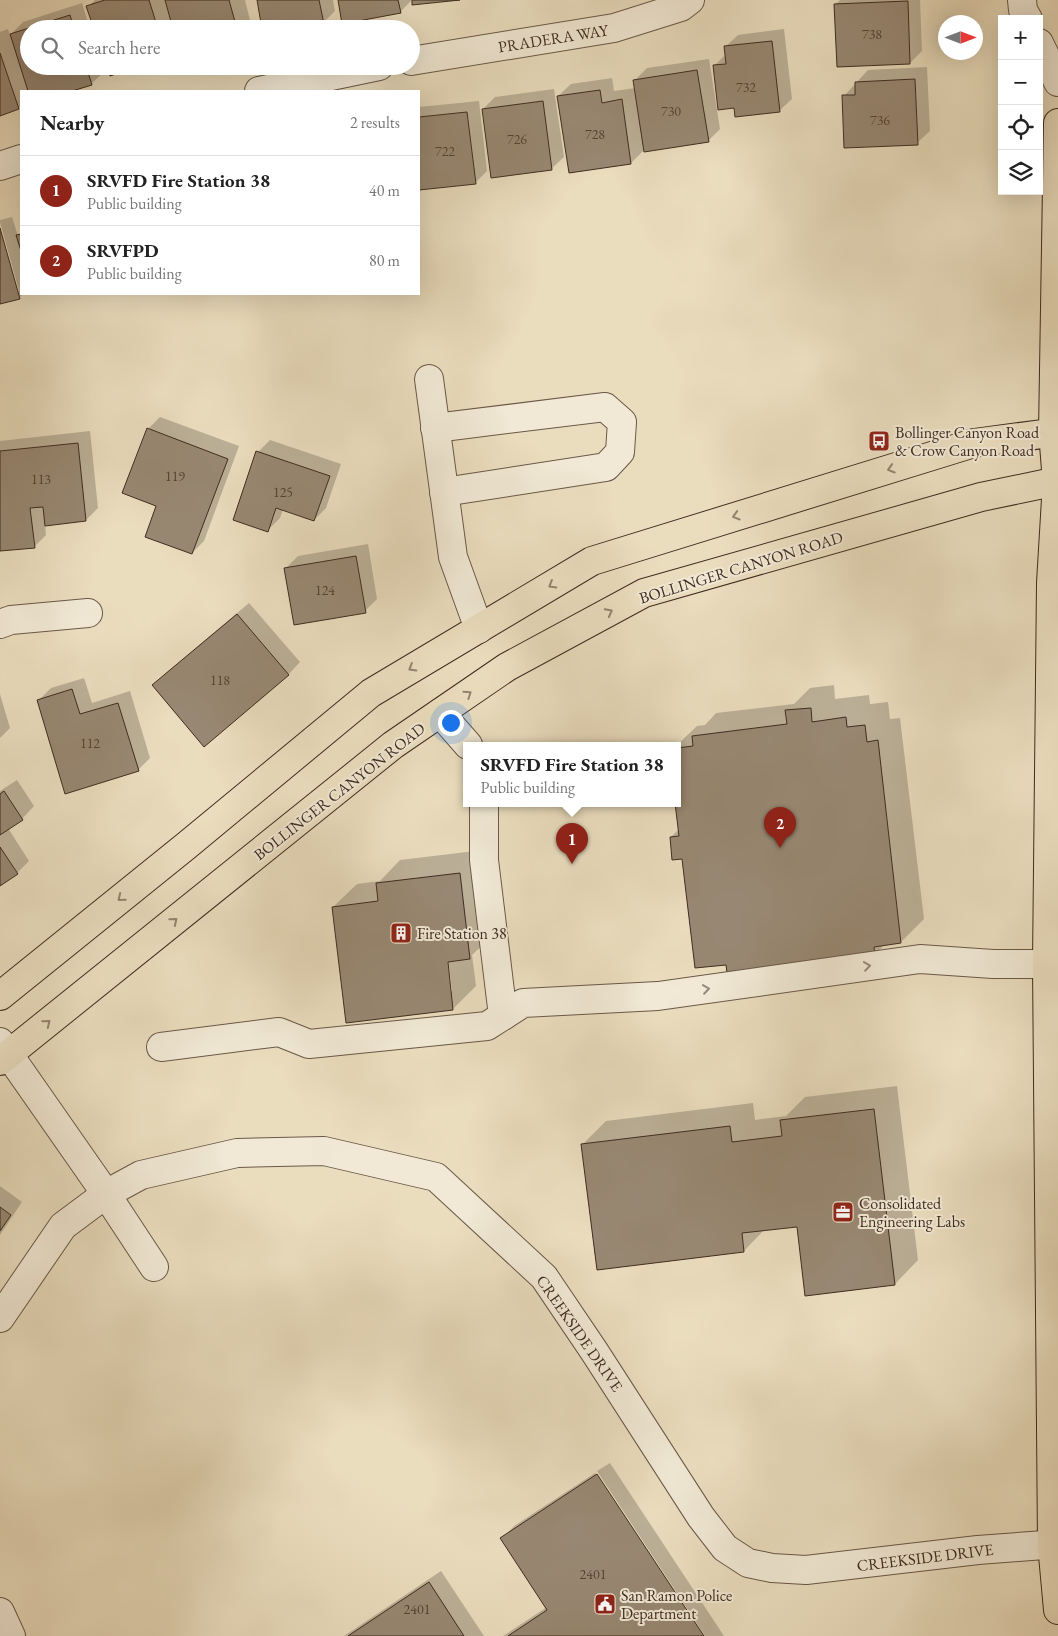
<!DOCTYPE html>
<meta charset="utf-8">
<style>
:root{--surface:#fff;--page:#f6f6f6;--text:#222;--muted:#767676;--line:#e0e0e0;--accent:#8f2418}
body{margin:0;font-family:"EB Garamond",serif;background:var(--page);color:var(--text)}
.controls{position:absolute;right:15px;top:15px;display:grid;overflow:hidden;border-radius:0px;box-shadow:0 5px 20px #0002}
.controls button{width:45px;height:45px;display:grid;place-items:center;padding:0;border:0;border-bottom:1px solid var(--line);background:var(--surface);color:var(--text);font:25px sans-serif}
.compass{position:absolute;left:938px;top:15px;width:45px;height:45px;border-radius:50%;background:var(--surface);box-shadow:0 5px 20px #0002;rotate:90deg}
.you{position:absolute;left:450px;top:722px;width:18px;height:18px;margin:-12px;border:4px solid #fff;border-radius:50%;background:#1a73e8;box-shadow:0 0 0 8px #1a73e833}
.badge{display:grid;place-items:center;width:32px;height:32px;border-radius:50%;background:var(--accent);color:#fff;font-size:16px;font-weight:700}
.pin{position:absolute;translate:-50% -41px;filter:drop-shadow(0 1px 2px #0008)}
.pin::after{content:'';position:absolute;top:26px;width:18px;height:15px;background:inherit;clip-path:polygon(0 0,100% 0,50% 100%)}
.popup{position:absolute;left:463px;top:742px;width:218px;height:65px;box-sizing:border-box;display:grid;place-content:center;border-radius:0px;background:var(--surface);filter:drop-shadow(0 1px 4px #0005);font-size:16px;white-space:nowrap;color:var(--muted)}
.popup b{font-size:19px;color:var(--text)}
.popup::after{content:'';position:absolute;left:50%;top:100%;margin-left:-10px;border:10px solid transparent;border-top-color:var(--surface)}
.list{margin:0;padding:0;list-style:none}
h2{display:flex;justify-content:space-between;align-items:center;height:65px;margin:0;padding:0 20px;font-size:21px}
h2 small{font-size:16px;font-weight:400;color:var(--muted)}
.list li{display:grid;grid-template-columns:32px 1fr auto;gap:15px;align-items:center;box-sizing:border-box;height:70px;padding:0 20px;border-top:1px solid var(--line)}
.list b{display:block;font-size:19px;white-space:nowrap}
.list p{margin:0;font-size:16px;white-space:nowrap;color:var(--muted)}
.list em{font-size:16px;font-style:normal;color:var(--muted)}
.icon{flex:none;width:28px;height:28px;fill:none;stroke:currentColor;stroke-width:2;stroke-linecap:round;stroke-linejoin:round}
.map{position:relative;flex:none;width:1058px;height:1636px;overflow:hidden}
.search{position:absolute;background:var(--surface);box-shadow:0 5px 20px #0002;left:20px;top:20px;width:400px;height:55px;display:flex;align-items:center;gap:12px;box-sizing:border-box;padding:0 18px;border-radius:28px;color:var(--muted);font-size:19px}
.panel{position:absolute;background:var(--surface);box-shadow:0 5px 20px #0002;left:20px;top:90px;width:400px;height:205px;border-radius:0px}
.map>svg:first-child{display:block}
.shadow{fill:#0003;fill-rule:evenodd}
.building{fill:#988873;stroke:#3f2c21}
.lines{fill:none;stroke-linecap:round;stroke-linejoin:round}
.minor-casing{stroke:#6a5848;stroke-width:30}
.major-casing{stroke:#3f2c21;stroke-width:30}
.minor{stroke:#f1e9d5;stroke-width:28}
.major{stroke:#eaddbe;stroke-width:28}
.oneway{stroke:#948470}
.oneway2{stroke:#988a7b}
.labels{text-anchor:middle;stroke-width:4;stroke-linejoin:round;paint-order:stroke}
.number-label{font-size:14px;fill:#554336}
.street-label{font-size:16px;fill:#3f2c21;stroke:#f1e9d5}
.poi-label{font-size:16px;fill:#3f2c21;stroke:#f1e9d5;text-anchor:start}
</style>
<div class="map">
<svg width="1058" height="1636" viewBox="0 0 1058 1636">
<rect width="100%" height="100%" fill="#eaddbe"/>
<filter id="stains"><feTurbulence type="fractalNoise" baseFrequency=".004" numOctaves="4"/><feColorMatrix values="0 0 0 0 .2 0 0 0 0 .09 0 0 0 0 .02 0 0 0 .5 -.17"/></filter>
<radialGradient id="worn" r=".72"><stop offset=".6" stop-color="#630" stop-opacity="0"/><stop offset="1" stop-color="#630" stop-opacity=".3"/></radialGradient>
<g class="shadow">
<path d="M 95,0 L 245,0 L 251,24 L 247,29 L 95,29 L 88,7 Z"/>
<path d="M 258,0 L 333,0 L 335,11 L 323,23 Z"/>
<path d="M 339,0 L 412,0 L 400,12 Z"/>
<path d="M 840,0 L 920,0 L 922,51 L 910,63 L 836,4 Z"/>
<path d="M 82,3 L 90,29 L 29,29 L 29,66 L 102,66 L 104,72 L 91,84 L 68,91 L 21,91 L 21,105 L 18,108 L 0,114 L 0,32 L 8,29 L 10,35 L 23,22 Z"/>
<path d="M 784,29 L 792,99 L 779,111 L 736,107 L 714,66 L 726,54 L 725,47 L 738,35 Z"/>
<path d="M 709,59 L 720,129 L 708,141 L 645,149 L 631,163 L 558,96 L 571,84 L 612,78 L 614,91 L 636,88 L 635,80 L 647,68 Z"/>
<path d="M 927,67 L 930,131 L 917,143 L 844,96 L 868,70 Z"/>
<path d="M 554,89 L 564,157 L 551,169 L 483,109 L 495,97 Z"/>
<path d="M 479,101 L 487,171 L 475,183 L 419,189 L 419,107 Z"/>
<path d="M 12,217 L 18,236 L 21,232 L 21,294 L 23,294 L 19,298 L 0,303 L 0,232 L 16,291 L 19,291 L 0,222 L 0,220 Z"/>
<path d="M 160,417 L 239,446 L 204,541 L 192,553 L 158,506 L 148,429 Z"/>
<path d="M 90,431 L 98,508 L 86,520 L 45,524 L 46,535 L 34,547 L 0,550 L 0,441 Z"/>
<path d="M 270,440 L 341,464 L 326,508 L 314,520 L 283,509 L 280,518 L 268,530 L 258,452 Z"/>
<path d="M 368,544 L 377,599 L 365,611 L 286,568 L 298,556 Z"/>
<path d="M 249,603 L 300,662 L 288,675 L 154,685 L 166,673 Z"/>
<path d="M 84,678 L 92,703 L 130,691 L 150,758 L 138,770 L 39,700 L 51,688 Z"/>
<path d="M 834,685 L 835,699 L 869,695 L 870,704 L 888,702 L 890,719 L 900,718 L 924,919 L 901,942 L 885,944 L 875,955 L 727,963 L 683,858 L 671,837 L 679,829 L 676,803 L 677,745 L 697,726 L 705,725 L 716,713 L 794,704 L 810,688 Z"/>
<path d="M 0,694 L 10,728 L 0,738 Z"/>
<path d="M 17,780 L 34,806 L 22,819 L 8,828 L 29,861 L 17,873 L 0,884 L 0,791 Z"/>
<path d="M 483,850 L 493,935 L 472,955 L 476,986 L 453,1009 L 333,907 L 357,884 L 380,881 L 400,860 ZM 446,956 L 448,956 L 452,991 L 450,991 Z"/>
<path d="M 897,1086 L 918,1260 L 895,1284 L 798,1226 L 765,1229 L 744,1251 L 583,1144 L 606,1121 L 753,1103 L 755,1120 L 786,1116 L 805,1097 Z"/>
<path d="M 0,1186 L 22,1202 L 0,1235 Z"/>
<path d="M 610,1463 L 724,1636 L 705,1636 L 597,1471 Z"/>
<path d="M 595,1473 L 702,1636 L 503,1636 L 547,1607 L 502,1539 L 514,1526 Z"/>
<path d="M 441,1571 L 484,1636 L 344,1636 Z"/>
</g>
<g class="building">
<path d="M 105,0 L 149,0 L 158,29 L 94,29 L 86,6 Z"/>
<path d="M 165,0 L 229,0 L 237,29 L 173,29 Z"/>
<path d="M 257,0 L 319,0 L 324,24 L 301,29 L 262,29 Z"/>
<path d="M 338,0 L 398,0 L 401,13 L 342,24 Z"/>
<path d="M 412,0 L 460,0 L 412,5 Z"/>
<path d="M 908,1 L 910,64 L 837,67 L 834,4 Z"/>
<path d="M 70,15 L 74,29 L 29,29 L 29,66 L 86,66 L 92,85 L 72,91 L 28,91 L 10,34 Z"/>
<path d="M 772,41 L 780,112 L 735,117 L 734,108 L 718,110 L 713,65 L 726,64 L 724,46 Z"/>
<path d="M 0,53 L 19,109 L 0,116 Z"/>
<path d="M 106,66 L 140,66 L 110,76 Z"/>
<path d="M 697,70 L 709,142 L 644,152 L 633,80 Z"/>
<path d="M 915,79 L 918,145 L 844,148 L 842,95 L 855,95 L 855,82 Z"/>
<path d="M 600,90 L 602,103 L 622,99 L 631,164 L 569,173 L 557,96 Z"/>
<path d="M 543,101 L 552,170 L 491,178 L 482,109 Z"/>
<path d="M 467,112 L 476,184 L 419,190 L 419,117 Z"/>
<path d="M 0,228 L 20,299 L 0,304 Z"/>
<path d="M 21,234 L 21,251 L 16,235 Z"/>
<path d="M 147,428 L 228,459 L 192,554 L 145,537 L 156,506 L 122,493 Z"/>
<path d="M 78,443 L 86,521 L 45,526 L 43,507 L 30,508 L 35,548 L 0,551 L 0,451 Z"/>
<path d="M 256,451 L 330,476 L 314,521 L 276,508 L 268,532 L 233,520 Z"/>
<path d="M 356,556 L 366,613 L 294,625 L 284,568 Z"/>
<path d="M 237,614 L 289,675 L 204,747 L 152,685 Z"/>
<path d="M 72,689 L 80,714 L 118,703 L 139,771 L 65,794 L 37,700 Z"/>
<path d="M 811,708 L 812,722 L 846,717 L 847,727 L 865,725 L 867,742 L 878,740 L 901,943 L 874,947 L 875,956 L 727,973 L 726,965 L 695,968 L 682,859 L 672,860 L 670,837 L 679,836 L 675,803 L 677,803 L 677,748 L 693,746 L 692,736 L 787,724 L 785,710 Z"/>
<path d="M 4,791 L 23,820 L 0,835 L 0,794 Z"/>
<path d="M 0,847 L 18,874 L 0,886 Z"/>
<path d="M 460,873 L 470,959 L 448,962 L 453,1010 L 346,1023 L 332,907 L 378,901 L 376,883 Z"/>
<path d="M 874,1109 L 895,1285 L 805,1296 L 797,1227 L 742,1233 L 744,1252 L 597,1270 L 581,1144 L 730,1126 L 732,1142 L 782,1136 L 780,1120 Z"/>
<path d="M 0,1207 L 11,1215 L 0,1231 Z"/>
<path d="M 597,1474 L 704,1636 L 508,1636 L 547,1610 L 500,1538 Z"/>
<path d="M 429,1582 L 464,1636 L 348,1636 Z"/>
</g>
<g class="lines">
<g class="minor-casing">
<g id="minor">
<path d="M 1022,0 L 1023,10 L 1028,19"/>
<path d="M 1039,43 L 1058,82"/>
<path d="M 411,61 L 614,28 L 681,7 L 690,0"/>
<path d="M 259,91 L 379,66"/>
<path d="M 0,166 L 21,159"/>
<path d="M 429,379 L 453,557 L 479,629"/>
<path d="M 435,428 L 605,407 L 622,422 L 620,452 L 606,467 L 444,492"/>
<path d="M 0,624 L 11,620 L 88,613"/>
<path d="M 440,713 L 468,745"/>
<path d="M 484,803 L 484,860 L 503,1016"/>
<path d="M 0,1042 L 106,1194 L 154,1267"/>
<path d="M 161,1047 L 279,1032 L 309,1044 L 487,1026 L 523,1003 L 658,996 L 920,959 L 993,964 L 1047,964"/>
<path d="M 0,1318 L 63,1226 L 106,1194 L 141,1175 L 237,1153 L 324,1151 L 436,1177 L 544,1277 L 594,1351 L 701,1517 L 725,1548 L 748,1563 L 772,1568 L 806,1570 L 978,1550 L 1058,1544"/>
<path d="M 0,1612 L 11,1636"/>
</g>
</g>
<g class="major-casing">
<g id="major">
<path d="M 1058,123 L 1053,432 L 1057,482 L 1051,583 L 1047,964 L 1052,1544 L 1058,1610"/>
<path d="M 0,996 L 186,846 L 371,693 L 592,561 L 974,443 L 1058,432"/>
<path d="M 0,1061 L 393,745 L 507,667 L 644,593 L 981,497 L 1058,481"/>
</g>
</g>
<use href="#minor" class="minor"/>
<use href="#major" class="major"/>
</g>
<defs><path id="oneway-chevron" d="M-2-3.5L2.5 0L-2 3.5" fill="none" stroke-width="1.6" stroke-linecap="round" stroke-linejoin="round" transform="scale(1.25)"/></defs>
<g class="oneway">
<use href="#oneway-chevron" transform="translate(891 469) rotate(163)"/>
<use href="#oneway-chevron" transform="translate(736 516) rotate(163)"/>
<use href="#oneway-chevron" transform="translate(552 585) rotate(149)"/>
<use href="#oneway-chevron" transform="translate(609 612) rotate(-28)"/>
<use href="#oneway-chevron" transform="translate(412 668) rotate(149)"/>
<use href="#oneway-chevron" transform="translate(468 694) rotate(-34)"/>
<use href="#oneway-chevron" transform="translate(121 898) rotate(141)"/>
<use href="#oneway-chevron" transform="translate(174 921) rotate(-39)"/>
<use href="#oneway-chevron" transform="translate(47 1023) rotate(-39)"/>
</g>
<g class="oneway2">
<use href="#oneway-chevron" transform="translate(867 966) rotate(-8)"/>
<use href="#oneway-chevron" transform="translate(706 989) rotate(-8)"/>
</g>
<defs>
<g id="bus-square" transform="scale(1.125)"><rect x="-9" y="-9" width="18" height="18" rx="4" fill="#8f2418" stroke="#f1e9d5"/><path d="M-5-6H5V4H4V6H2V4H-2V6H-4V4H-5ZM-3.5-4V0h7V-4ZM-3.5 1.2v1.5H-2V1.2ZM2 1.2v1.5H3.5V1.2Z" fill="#fff"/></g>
<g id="building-square" transform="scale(1.125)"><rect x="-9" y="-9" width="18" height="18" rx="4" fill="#8f2418" stroke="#f1e9d5"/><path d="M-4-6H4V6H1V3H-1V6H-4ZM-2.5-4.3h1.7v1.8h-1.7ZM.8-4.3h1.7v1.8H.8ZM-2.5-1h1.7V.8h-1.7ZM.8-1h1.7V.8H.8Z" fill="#fff"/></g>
<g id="office-square" transform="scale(1.125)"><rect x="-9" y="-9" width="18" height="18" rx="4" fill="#8f2418" stroke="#f1e9d5"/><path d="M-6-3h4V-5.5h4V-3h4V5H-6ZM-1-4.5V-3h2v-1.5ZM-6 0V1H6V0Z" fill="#fff"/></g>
<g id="civic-square" transform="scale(1.125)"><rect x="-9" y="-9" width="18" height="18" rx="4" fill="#8f2418" stroke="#f1e9d5"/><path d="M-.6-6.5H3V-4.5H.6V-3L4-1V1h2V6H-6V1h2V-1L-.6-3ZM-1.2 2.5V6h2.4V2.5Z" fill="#fff"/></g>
</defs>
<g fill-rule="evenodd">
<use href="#bus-square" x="879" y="441"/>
<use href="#building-square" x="401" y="933"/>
<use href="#office-square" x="843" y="1212"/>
<use href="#civic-square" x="605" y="1604"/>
</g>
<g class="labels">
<g class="number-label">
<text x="872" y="39">738</text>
<text x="746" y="92">732</text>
<text x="671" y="116">730</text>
<text x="880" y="125">736</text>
<text x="595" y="139">728</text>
<text x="517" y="144">726</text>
<text x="445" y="156">722</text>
<text x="175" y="481">119</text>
<text x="41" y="484">113</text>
<text x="283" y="497">125</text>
<text x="325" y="595">124</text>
<text x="220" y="685">118</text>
<text x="90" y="748">112</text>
<text x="593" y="1579">2401</text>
<text x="417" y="1614">2401</text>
</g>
<g class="street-label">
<text transform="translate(553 38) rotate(-9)" y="6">PRADERA WAY</text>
<text transform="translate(741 567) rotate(-17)" y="6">BOLLINGER CANYON ROAD</text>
<text transform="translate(339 791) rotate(-38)" y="6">BOLLINGER CANYON ROAD</text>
<text transform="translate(580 1333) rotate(55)" y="6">CREEKSIDE DRIVE</text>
<text transform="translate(925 1557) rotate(-7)" y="6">CREEKSIDE DRIVE</text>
</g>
<g class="poi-label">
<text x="895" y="438">Bollinger Canyon Road<tspan x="895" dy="18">&amp; Crow Canyon Road</tspan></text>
<text x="417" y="939">Fire Station 38</text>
<text x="859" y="1209">Consolidated<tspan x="859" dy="18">Engineering Labs</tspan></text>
<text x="621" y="1601">San Ramon Police<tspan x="621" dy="18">Department</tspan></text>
</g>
</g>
<rect width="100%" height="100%" filter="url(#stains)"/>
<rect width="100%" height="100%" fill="url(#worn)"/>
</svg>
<div class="controls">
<button>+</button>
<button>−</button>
<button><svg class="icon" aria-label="locate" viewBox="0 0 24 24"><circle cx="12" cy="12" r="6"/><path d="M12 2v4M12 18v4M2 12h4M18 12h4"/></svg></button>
<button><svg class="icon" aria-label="layers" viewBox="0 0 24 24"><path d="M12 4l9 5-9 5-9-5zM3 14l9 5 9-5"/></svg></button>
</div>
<svg class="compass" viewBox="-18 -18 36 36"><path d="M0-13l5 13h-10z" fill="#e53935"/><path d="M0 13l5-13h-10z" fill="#767676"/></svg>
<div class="you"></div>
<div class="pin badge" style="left:572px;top:864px">1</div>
<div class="popup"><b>SRVFD Fire Station 38</b>Public building</div>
<div class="pin badge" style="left:780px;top:848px">2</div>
<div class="search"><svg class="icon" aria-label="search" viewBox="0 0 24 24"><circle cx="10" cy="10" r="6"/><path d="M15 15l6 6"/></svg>Search here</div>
<section class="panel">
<h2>Nearby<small>2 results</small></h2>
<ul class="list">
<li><span class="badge">1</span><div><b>SRVFD Fire Station 38</b><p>Public building</p></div><em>40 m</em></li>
<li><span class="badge">2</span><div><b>SRVFPD</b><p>Public building</p></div><em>80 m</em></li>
</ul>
</section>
</div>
